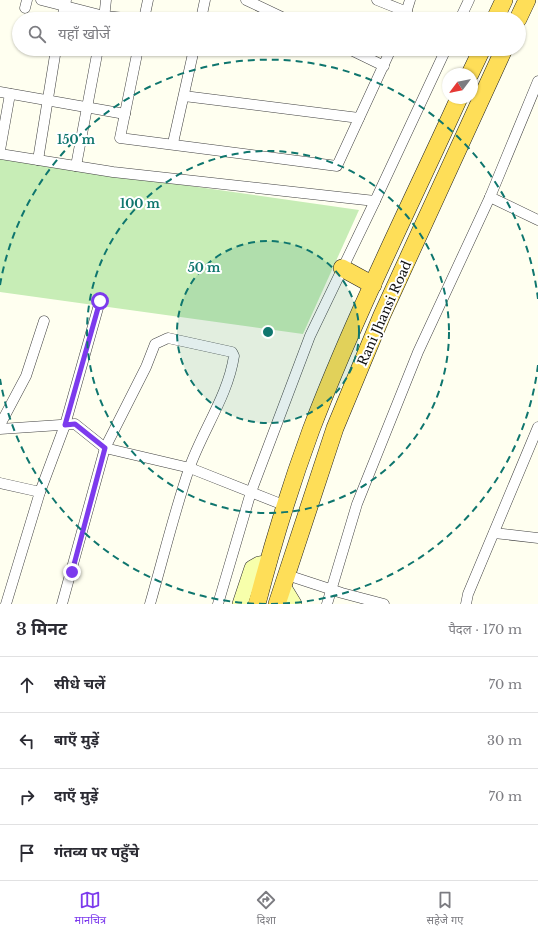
<!DOCTYPE html>
<html lang="hi">
<meta charset="utf-8">
<style>
:root{--surface:#fff;--page:#f7f7f7;--text:#2b2b33;--muted:#7c7c81;--line:#e1e1e2;--accent:#7c3aed}
body{margin:0;font-family:"Libre Baskerville","Noto Sans Devanagari",serif;background:var(--page);color:var(--text)}
.compass{position:absolute;left:442px;top:68px;width:36px;height:36px;border-radius:50%;background:var(--surface);box-shadow:0 1px 3px #0004;rotate:238deg}
.stop{position:absolute;width:12px;height:12px;margin:-9px;border:3px solid #7c3aed;border-radius:50%;background:#fff}
.stop.end{background:#7c3aed;border-color:#fff;box-shadow:0 1px 4px #0008}
.list{margin:0;padding:0;list-style:none}
h2{display:flex;justify-content:space-between;align-items:center;height:52px;margin:0;padding:0 16px;font-size:17px}
h2 small{font-size:13px;font-weight:400;color:var(--muted)}
.list li{display:grid;grid-template-columns:26px 1fr auto;gap:12px;align-items:center;box-sizing:border-box;height:56px;padding:0 16px;border-top:1px solid var(--line)}
.list b{display:block;font-size:15px;white-space:nowrap}
.list em{font-size:13px;font-style:normal;color:var(--muted)}
.icon{flex:none;width:22px;height:22px;fill:none;stroke:currentColor;stroke-width:2;stroke-linecap:round;stroke-linejoin:round}
.map{position:relative;flex:none;width:538px;height:604px;overflow:hidden}
.search{position:absolute;background:var(--surface);box-shadow:0 1px 3px #0004;left:12px;right:12px;top:12px;height:44px;display:flex;align-items:center;gap:10px;box-sizing:border-box;padding:0 14px;border-radius:22px;color:var(--muted);font-size:15px}
.sheet{height:276px;background:var(--surface)}
nav{display:flex;justify-content:space-around;align-items:center;box-sizing:border-box;height:56px;border-top:1px solid var(--line);background:var(--surface);font-size:11px;color:var(--muted)}
nav a{display:grid;justify-items:center;gap:2px}
nav .on{color:var(--accent)}
.map>svg:first-child{display:block}
.green{fill:#c7edb6}
.lines{fill:none;stroke-linecap:round;stroke-linejoin:round}
.minor-casing{stroke:#414141;stroke-width:11}
.secondary-casing{stroke:#303030;stroke-width:16}
.trunk-casing{stroke:#1f1f1f;stroke-width:18}
.minor{stroke:#fff;stroke-width:10}
.secondary{stroke:#f7ffab;stroke-width:15}
.trunk{stroke:#fede58;stroke-width:17}
.route{stroke:#7c3aed;stroke-width:5}
.ring{fill:none;stroke:#0f766e;stroke-width:2;stroke-dasharray:7 5}
.labels{text-anchor:middle;stroke-width:4;stroke-linejoin:round;paint-order:stroke}
.street-label{font-size:13px;fill:#0e0e0e;stroke:#fff}
.centre{fill:#0f766e;stroke:#fff;stroke-width:2}
.ring-label{font-size:12px;text-anchor:middle;font-weight:bold;fill:#0f766e;stroke:#fff;stroke-width:4;stroke-linejoin:round;paint-order:stroke}
</style>
<div class="map">
<svg width="538" height="604" viewBox="0 0 538 604">
<rect width="100%" height="100%" fill="#fffff0"/>
<path class="green" d="M 0,159 L 359,210 L 303,334 L 0,292 Z"/>
<g class="lines">
<g class="minor-casing">
<g id="minor">
<path d="M 41,0 L 104,16 L 136,19"/>
<path d="M 246,0 L 286,19"/>
<path d="M 377,0 L 407,12"/>
<path d="M 25,8 L 27,0"/>
<path d="M 62,19 L 66,0"/>
<path d="M 104,19 L 106,0"/>
<path d="M 144,19 L 148,0"/>
<path d="M 201,19 L 205,0"/>
<path d="M 404,19 L 410,0"/>
<path d="M 460,19 L 469,0"/>
<path d="M 138,49 L 120,138 L 337,166 L 391,49"/>
<path d="M 349,49 L 384,66"/>
<path d="M 0,92 L 125,114"/>
<path d="M 184,96 L 359,118"/>
<path d="M 173,143 L 194,49"/>
<path d="M 0,150 L 10,94"/>
<path d="M 0,154 L 113,172 L 375,201 L 310,336 L 251,492 L 218,604"/>
<path d="M 38,160 L 56,49"/>
<path d="M 76,166 L 98,49"/>
<path d="M 490,197 L 538,220"/>
<path d="M 375,201 L 446,49"/>
<path d="M 0,425 L 26,376 L 44,321"/>
<path d="M 0,429 L 75,424 L 105,448 L 190,468 L 286,506"/>
<path d="M 0,483 L 40,492"/>
<path d="M 494,533 L 538,538"/>
<path d="M 287,575 L 342,593 L 384,604"/>
<path d="M 6,604 L 40,492 L 65,425 L 100,301"/>
<path d="M 62,604 L 105,448 L 146,367 L 155,344 L 168,338 L 232,352 L 234,356 C 228,396 202,431 189,469 C 174,513 163,559 150,604"/>
<path d="M 327,604 L 357,504 L 418,352 L 490,197 L 538,81"/>
<path d="M 466,604 L 468,594 L 538,427"/>
</g>
</g>
<g class="secondary-casing">
<g id="secondary">
<path d="M 283,586 L 294,604"/>
<path d="M 240,604 L 252,568 L 259,564 L 269,562"/>
</g>
</g>
<g class="trunk-casing">
<g id="trunk">
<path d="M 495,19 L 504,0"/>
<path d="M 518,19 L 527,0"/>
<path d="M 470,74 L 482,49"/>
<path d="M 342,268 L 373,285"/>
<path d="M 257,604 C 272,546 290,487 311,430 C 354,317 409,208 459,98"/>
<path d="M 277,604 L 335,428 L 382,315 L 504,49"/>
</g>
</g>
<use href="#minor" class="minor"/>
<use href="#secondary" class="secondary"/>
<use href="#trunk" class="trunk"/>
</g>
<g class="lines">
<path class="route" d="M 72,572 L 105,448 L 75,424 L 65,425 L 100,301"/>
</g>
<circle cx="268" cy="332" r="91" fill="#0f766e" fill-opacity=".12"/>
<g class="ring">
<circle cx="268" cy="332" r="91"/>
<circle cx="268" cy="332" r="181"/>
<path d="M538 365A272 272 0 0 1 270 604M266 604A272 272 0 0 1 0 379M0 285A272 272 0 0 1 538 299"/>
</g>
<g class="labels">
<g class="street-label">
<text transform="translate(384 313) rotate(-66)" y="5">Rani Jhansi Road</text>
</g>
</g>
<circle cx="268" cy="332" r="6" class="centre"/>
<g class="ring-label">
<text x="76" y="144">150 m</text>
<text x="140" y="208">100 m</text>
<text x="204" y="272">50 m</text>
</g>
</svg>
<svg class="compass" viewBox="-18 -18 36 36"><path d="M0-13l5 13h-10z" fill="#e53935"/><path d="M0 13l5-13h-10z" fill="#7c7c81"/></svg>
<div class="stop" style="left:100px;top:301px"></div>
<div class="stop end" style="left:72px;top:572px"></div>
<div class="search"><svg class="icon" aria-label="search" viewBox="0 0 24 24"><circle cx="10" cy="10" r="6"/><path d="M15 15l6 6"/></svg>यहाँ खोजें</div>
</div>
<section class="sheet">
<h2>3 मिनट<small>पैदल · 170 m</small></h2>
<ul class="list">
<li><svg class="icon" aria-label="ahead" viewBox="0 0 24 24"><path d="M12 20V5M6 11l6-6 6 6"/></svg><div><b>सीधे चलें</b></div><em>70 m</em></li>
<li><svg class="icon" aria-label="left" viewBox="0 0 24 24"><path d="M17 20v-9H6M10 6l-5 5 5 5"/></svg><div><b>बाएँ मुड़ें</b></div><em>30 m</em></li>
<li><svg class="icon" aria-label="right" viewBox="0 0 24 24"><path d="M7 20v-9h11M14 6l5 5-5 5"/></svg><div><b>दाएँ मुड़ें</b></div><em>70 m</em></li>
<li><svg class="icon" aria-label="arrive" viewBox="0 0 24 24"><path d="M6 21V4h12l-3 4 3 4H6"/></svg><div><b>गंतव्य पर पहुँचे</b></div></li>
</ul>
</section>
<nav>
<a class="on"><svg class="icon" aria-label="map" viewBox="0 0 24 24"><path d="M3 6l6-2 6 2 6-2v14l-6 2-6-2-6 2zM9 4v14M15 6v14"/></svg>मानचित्र</a>
<a><svg class="icon" aria-label="directions" viewBox="0 0 24 24"><path d="M12 3l9 9-9 9-9-9zM9 14v-3h6M13 9l2 2-2 2"/></svg>दिशा</a>
<a><svg class="icon" aria-label="saved" viewBox="0 0 24 24"><path d="M7 4h10v16l-5-4-5 4z"/></svg>सहेजे गए</a>
</nav>
